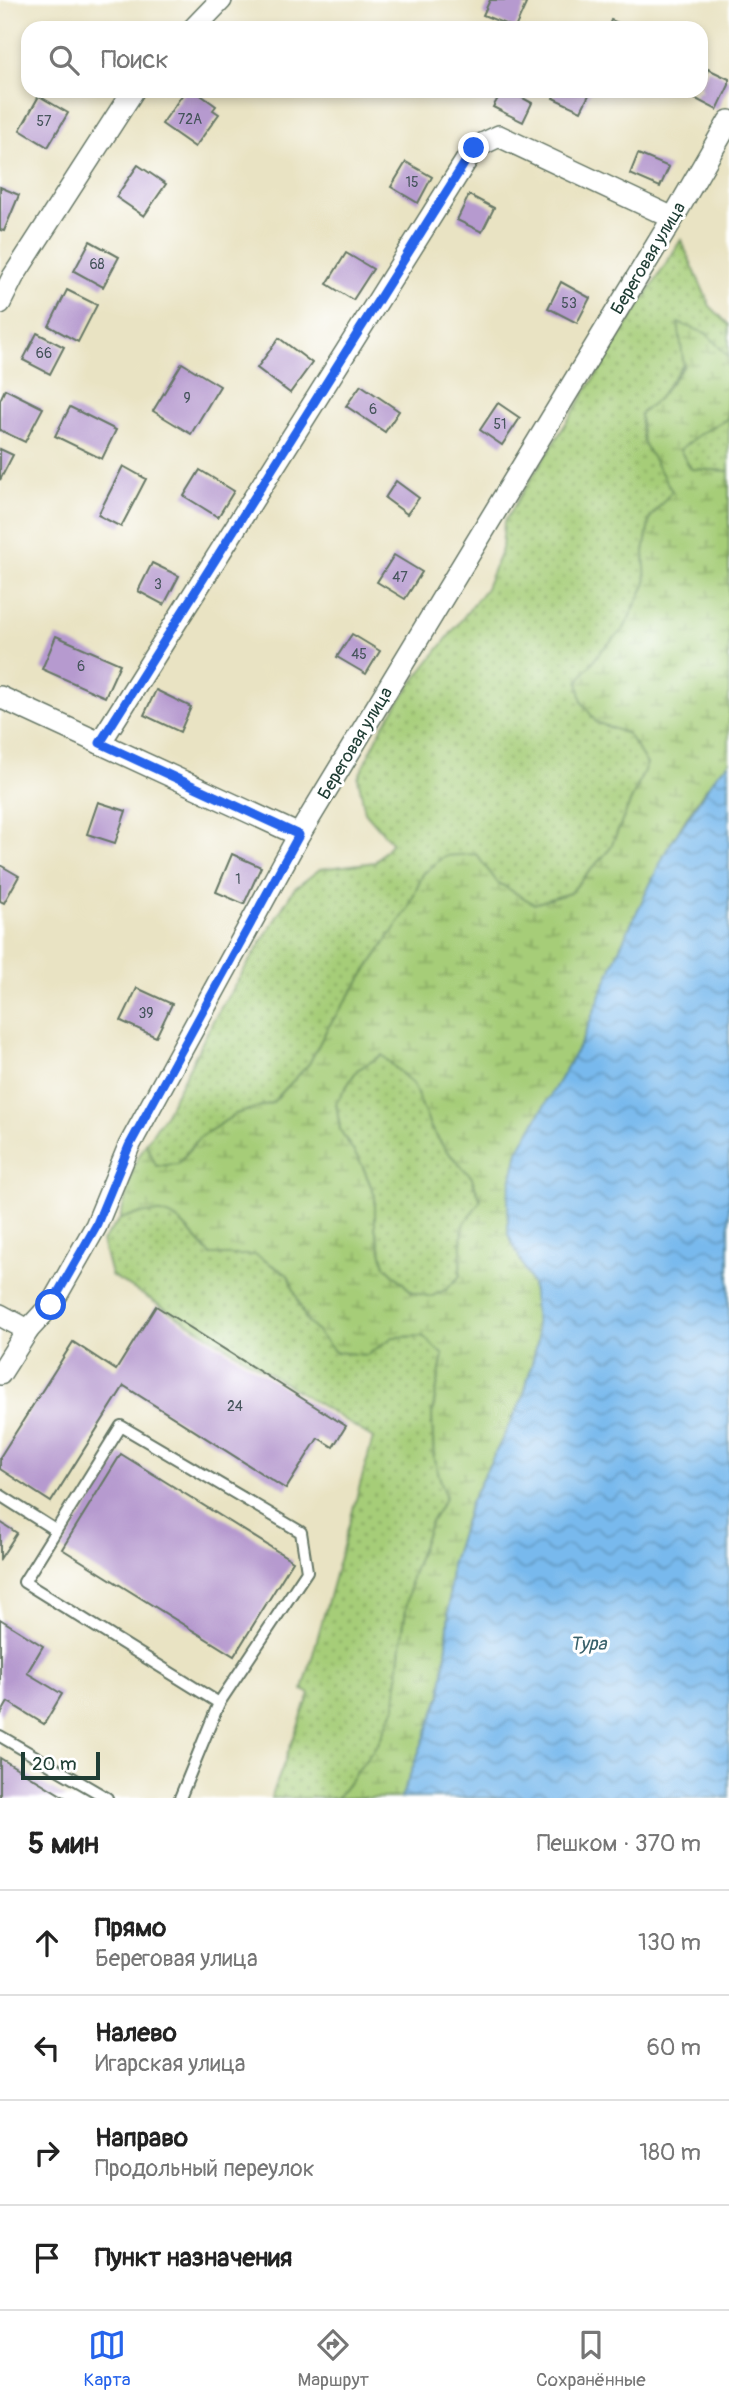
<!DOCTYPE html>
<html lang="ru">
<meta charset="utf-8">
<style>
:root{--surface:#fff;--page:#f2f2f2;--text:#222;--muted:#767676;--line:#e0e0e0;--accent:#2563eb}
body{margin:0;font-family:Pangolin,sans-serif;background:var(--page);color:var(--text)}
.scale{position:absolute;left:21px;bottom:18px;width:79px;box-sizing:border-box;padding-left:7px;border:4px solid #1f3d34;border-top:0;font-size:19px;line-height:24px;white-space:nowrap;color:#1f3d34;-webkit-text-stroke:5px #fff;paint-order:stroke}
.stop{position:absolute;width:21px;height:21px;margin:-16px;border:5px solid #2563eb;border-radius:50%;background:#fff}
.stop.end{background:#2563eb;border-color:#fff;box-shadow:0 2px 7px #0008}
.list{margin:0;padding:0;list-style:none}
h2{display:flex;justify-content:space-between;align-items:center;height:91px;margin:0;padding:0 28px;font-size:30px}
h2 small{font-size:23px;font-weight:400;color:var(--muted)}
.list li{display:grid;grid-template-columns:46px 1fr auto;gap:21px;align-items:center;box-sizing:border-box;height:105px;padding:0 28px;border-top:2px solid var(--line)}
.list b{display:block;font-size:26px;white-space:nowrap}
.list p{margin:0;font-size:23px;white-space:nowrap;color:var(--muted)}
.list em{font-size:23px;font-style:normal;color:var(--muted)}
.icon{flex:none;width:38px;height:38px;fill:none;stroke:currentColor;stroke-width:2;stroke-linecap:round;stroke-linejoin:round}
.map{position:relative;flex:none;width:729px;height:1798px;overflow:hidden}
.search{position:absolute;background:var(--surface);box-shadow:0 4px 10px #0003;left:21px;right:21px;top:21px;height:77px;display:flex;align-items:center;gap:18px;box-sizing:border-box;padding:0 24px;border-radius:21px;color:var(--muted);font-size:26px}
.sheet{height:511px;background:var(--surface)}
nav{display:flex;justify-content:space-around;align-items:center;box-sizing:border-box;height:98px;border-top:2px solid var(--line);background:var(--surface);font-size:19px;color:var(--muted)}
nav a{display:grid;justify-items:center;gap:4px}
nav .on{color:var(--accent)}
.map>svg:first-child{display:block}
.green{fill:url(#green-dots);stroke:#628556;stroke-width:2}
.wetland{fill:url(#wetland-marsh);stroke:#628556;stroke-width:2;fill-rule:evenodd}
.water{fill:url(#water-waves);stroke:#4c7b90;stroke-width:2}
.building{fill:#b69acf}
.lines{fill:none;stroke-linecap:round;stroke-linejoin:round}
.lane-casing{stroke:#676;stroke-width:14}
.street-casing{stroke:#676;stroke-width:24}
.lane{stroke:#fff;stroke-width:10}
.street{stroke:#fff;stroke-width:21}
.route{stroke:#2563eb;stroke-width:9}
.labels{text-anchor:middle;stroke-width:6;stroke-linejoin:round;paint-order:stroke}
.number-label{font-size:14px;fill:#45545b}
.street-label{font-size:18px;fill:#1f3d34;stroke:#fff}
.water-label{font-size:19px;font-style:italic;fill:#3a626c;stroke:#fff}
</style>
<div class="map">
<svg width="729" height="1798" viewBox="0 0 729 1798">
<defs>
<pattern id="green-dots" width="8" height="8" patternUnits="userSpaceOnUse" patternTransform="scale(1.75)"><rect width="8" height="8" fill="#a6cd78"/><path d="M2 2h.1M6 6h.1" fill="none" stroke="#87a863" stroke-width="1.8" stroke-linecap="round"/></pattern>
<pattern id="wetland-marsh" width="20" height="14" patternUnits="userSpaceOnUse" patternTransform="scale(1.75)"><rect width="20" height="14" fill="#a6cd78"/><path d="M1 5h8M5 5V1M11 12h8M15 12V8" fill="none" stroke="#87a863"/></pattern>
<pattern id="water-waves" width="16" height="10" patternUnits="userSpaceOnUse" patternTransform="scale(1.75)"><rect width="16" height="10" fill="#78b9ed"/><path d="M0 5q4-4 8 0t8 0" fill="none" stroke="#6298c1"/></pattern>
</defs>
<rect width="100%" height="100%" fill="#fff"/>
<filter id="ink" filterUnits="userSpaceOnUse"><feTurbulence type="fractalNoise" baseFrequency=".0143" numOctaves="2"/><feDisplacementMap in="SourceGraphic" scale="14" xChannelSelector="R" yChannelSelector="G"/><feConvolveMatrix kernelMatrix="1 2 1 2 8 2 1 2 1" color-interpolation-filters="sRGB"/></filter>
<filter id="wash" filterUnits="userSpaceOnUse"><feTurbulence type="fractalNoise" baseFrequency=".00686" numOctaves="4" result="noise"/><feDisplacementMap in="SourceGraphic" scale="28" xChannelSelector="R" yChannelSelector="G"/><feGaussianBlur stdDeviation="1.57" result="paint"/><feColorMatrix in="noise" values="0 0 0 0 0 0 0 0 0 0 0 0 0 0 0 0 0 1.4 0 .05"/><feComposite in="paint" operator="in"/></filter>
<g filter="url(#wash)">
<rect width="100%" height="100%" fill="#e9e3c3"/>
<g class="green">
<path d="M 681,240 L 710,306 L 729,325 L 729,357 L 706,333 L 658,399 L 640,414 L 643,442 L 673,491 L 650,518 L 644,552 L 646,583 L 624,629 L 601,651 L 596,722 L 628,734 L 647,764 L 610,849 L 570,893 L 534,904 L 497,882 L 476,855 L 423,874 L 408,909 L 327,1029 L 309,1064 L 272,1103 L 236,1114 L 199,1138 L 178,1164 L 156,1166 L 146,1143 L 166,1113 L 214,1019 L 294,889 L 320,869 L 375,862 L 392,843 L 365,812 L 358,778 L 383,726 L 410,686 L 486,588 L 502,549 L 504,522 Z"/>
<path d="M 729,415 L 729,471 L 691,469 L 679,450 L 701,433 L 727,419 Z"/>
<path d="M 382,1055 L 413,1084 L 431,1128 L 446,1150 L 471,1176 L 481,1201 L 462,1227 L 460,1276 L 447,1289 L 431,1297 L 412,1292 L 385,1266 L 375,1228 L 375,1196 L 362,1165 L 340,1130 L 336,1103 L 357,1070 Z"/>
<path d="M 146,1211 L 174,1215 L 211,1255 L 256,1255 L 288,1275 L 306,1320 L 367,1355 L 393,1337 L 424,1336 L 443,1355 L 432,1415 L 434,1459 L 446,1497 L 430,1524 L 411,1578 L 402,1636 L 395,1707 L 378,1744 L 337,1798 L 271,1798 L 310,1694 L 303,1690 L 373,1438 L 111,1275 L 102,1241 L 120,1219 Z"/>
</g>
<path class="wetland" d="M 678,323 L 706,333 L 729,357 L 727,419 L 701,433 L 680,450 L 691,469 L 729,471 L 729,763 C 694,795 665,855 644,898 C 592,1007 551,1121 508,1234 L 532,1284 L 538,1340 L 523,1398 L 471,1501 L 451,1565 L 447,1645 L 441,1695 L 401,1798 L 337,1798 L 378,1744 L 395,1707 L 402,1636 L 411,1578 L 430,1524 L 446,1497 L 434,1459 L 432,1415 L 443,1355 L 423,1336 L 393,1337 L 367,1355 L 335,1352 L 306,1320 L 288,1275 L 256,1255 L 211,1255 C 177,1219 173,1202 120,1219 L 134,1165 L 146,1143 L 156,1166 L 178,1164 L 199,1138 L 236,1114 L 272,1103 L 309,1064 L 327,1029 L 408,909 L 423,874 L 444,856 L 476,854 L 497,882 L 534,904 L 570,893 L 610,849 L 647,764 L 628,734 L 596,722 L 582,702 L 578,681 L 601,651 L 624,629 L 646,583 L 644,552 L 650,518 L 672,491 L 643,442 L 640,414 L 658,399 L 684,366 ZM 382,1055 L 413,1084 L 431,1128 L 446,1150 L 471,1176 L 481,1200 L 462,1227 L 460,1276 L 447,1289 L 431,1297 L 412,1292 L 385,1266 L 375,1228 L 375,1196 L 362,1165 L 340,1130 L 336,1103 L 357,1070 Z"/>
<path class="water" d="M 729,763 L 729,1798 L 401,1798 L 441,1695 L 447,1645 L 451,1565 L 471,1501 L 523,1398 L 538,1340 L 532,1284 L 508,1234 L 508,1196 L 518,1151 L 582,1041 L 620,947 L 667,849 L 717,774 Z"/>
<g id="blocks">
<g class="building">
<path d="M 490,0 L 519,0 L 526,4 L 515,28 L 483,15 Z"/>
<path d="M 611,20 L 630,28 L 608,28 Z"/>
<path d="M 708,69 L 729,79 L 729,85 L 717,110 L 694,98 L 698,91 L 701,91 L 701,84 Z"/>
<path d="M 185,91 L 191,94 L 195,91 L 216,106 L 213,110 L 219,114 L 195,147 L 162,124 Z"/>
<path d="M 502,91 L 510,91 L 532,103 L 523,122 L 493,107 Z"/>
<path d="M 556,91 L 591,91 L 581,111 L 553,98 Z"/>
<path d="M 39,96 L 68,113 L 48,147 L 20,130 Z"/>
<path d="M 638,154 L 669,167 L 660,187 L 630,174 Z"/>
<path d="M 406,162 L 432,177 L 418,203 L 391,187 Z"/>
<path d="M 138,165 L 166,184 L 144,216 L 116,197 Z"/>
<path d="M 0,187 L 19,195 L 4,231 L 0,230 Z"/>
<path d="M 469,195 L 494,208 L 482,232 L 457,220 Z"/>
<path d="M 90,241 L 119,257 L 103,287 L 74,271 Z"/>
<path d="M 346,253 L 373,269 L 353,300 L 327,284 Z"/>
<path d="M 561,282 L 590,298 L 577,323 L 548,308 Z"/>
<path d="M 67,290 L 97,305 L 78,342 L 49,326 Z"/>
<path d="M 37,333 L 64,347 L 50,374 L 23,360 Z"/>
<path d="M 279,338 L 312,363 L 290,393 L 257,368 Z"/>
<path d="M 182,363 L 220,386 L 191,434 L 153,411 Z"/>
<path d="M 361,385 L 399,411 L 385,432 L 346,406 Z"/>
<path d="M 5,389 L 43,408 L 25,442 L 0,430 L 0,400 Z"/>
<path d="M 498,403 L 520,418 L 502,445 L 480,430 Z"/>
<path d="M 70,407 L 116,430 L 102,459 L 55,436 Z"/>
<path d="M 0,449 L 13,455 L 0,480 Z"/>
<path d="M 123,466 L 146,479 L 121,527 L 98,515 Z"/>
<path d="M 200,470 L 234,491 L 218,517 L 184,496 Z"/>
<path d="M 396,481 L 419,498 L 407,514 L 385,498 Z"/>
<path d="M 394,555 L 422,572 L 405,599 L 377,582 Z"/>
<path d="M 152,563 L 179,576 L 164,605 L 138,591 Z"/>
<path d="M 352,634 L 380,651 L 366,674 L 337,657 Z"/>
<path d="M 56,636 L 120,664 L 105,697 L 42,669 Z"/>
<path d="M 156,690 L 191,707 L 180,732 L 144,715 Z"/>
<path d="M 98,802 L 126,811 L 115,843 L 87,834 Z"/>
<path d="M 232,854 L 261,867 L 244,904 L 216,892 Z"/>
<path d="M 0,865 L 19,876 L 4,903 L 0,901 Z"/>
<path d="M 137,988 L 172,1004 L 156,1037 L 121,1021 Z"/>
<path d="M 156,1306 L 346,1426 L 333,1447 L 318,1438 L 286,1489 L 124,1386 L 51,1502 L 0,1469 L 0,1457 L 73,1342 L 116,1370 Z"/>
<path d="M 121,1454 L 293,1561 L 234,1656 L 62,1549 Z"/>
<path d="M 0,1522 L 17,1533 L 0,1559 Z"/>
<path d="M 0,1619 L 43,1646 L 27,1673 L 62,1694 L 44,1724 L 8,1702 L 0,1716 Z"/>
<path d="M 0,1758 L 66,1798 L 0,1798 Z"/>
</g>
</g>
</g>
<g filter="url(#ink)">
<use href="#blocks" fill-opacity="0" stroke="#676" stroke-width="2"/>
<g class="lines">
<g class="lane-casing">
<g id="lane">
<path d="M 121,1426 L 301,1532 L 307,1571 L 219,1703 L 24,1582 Z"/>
<path d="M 0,1495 L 55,1530"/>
<path d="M 0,1736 L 107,1798"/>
<path d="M 180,1798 L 219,1703"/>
</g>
</g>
<g class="street-casing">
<g id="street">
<path d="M 194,28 L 221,0"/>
<path d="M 0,303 L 13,277 L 133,91"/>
<path d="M 0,697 L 299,835"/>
<path d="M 100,743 L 474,148 L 499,136 L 673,218"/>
<path d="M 0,1315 L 28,1330"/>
<path d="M 0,1374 L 28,1330 L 51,1305 L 96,1226 L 129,1146 L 299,835 L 673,218 L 729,121"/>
</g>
</g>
<use href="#lane" class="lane"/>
<use href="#street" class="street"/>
</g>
</g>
<g class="lines" filter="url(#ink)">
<path class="route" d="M 51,1305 L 96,1226 L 129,1146 L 299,835 L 100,743 L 474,148"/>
</g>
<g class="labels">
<g class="number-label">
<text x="190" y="124">72А</text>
<text x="44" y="126">57</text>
<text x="412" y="187">15</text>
<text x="97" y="269">68</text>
<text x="569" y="308">53</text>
<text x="44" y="358">66</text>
<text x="187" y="403">9</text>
<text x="373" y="414">6</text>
<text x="500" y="429">51</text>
<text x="400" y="582">47</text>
<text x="158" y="589">3</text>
<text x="359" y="659">45</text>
<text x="81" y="671">6</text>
<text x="238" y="884">1</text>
<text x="146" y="1018">39</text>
<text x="235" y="1411">24</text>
</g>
<g class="street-label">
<text transform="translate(648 258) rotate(-59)" y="6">Береговая улица</text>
<text transform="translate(355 743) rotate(-59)" y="6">Береговая улица</text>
</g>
<g class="water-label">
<text x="588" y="1650">Тура</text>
</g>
</g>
</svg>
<div class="scale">20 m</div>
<div class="stop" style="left:51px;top:1305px"></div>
<div class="stop end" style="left:474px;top:148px"></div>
<div class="search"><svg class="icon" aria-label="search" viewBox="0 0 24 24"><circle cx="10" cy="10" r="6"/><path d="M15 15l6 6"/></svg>Поиск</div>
</div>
<section class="sheet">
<h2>5 мин<small>Пешком · 370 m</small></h2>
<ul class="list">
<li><svg class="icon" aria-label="ahead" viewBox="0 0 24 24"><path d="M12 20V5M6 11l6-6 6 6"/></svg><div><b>Прямо</b><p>Береговая улица</p></div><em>130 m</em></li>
<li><svg class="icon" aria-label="left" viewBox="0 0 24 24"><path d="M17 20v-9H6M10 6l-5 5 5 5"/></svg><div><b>Налево</b><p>Игарская улица</p></div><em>60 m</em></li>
<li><svg class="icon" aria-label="right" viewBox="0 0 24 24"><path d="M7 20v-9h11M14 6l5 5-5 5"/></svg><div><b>Направо</b><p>Продольный переулок</p></div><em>180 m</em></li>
<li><svg class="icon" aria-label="arrive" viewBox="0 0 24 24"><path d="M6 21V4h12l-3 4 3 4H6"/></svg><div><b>Пункт назначения</b></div></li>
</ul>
</section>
<nav>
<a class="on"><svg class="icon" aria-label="map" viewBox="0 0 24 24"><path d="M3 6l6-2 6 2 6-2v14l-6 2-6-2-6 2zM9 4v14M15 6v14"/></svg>Карта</a>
<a><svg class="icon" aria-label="directions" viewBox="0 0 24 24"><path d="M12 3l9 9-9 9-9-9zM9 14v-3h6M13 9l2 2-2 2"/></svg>Маршрут</a>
<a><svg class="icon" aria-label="saved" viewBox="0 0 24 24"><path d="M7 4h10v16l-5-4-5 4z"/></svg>Сохранённые</a>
</nav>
